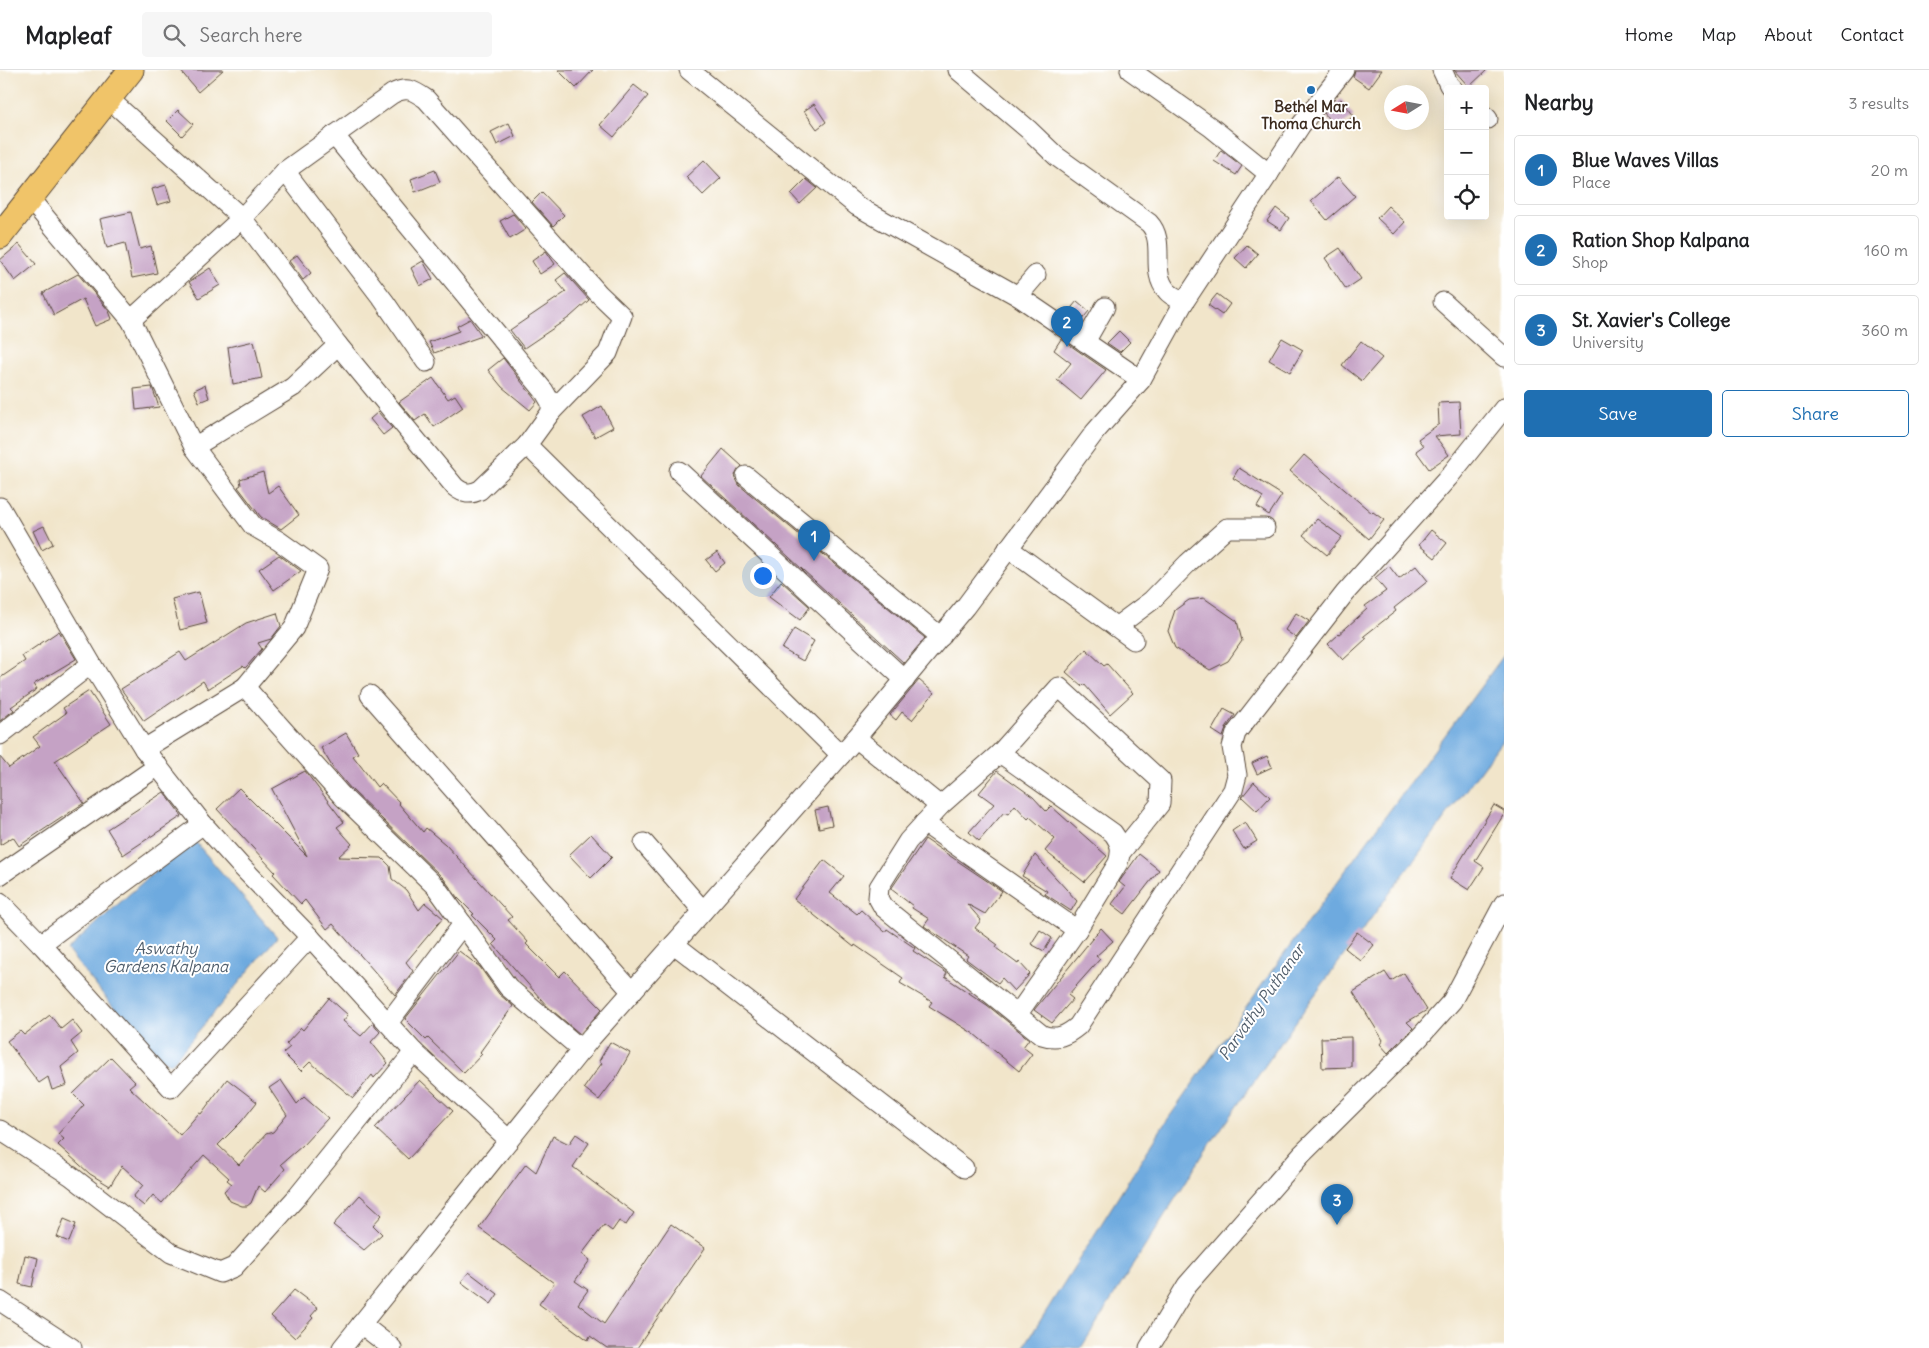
<!DOCTYPE html>
<meta charset="utf-8">
<style>
:root{--surface:#fff;--page:#f6f6f6;--text:#202124;--muted:#757577;--line:#e0e0e0;--accent:#1f6fb2}
body{margin:0;font-family:Delius,sans-serif;background:var(--page);color:var(--text)}
.controls{position:absolute;right:15px;top:15px;display:grid;overflow:hidden;border-radius:5px;box-shadow:0 5px 20px #0002}
.controls button{width:45px;height:45px;display:grid;place-items:center;padding:0;border:0;border-bottom:1px solid var(--line);background:var(--surface);color:var(--text);font:25px sans-serif}
.compass{position:absolute;left:1384px;top:15px;width:45px;height:45px;border-radius:50%;background:var(--surface);box-shadow:0 5px 20px #0002;rotate:259deg}
.you{position:absolute;left:762px;top:505px;width:18px;height:18px;margin:-12px;border:4px solid #fff;border-radius:50%;background:#1a73e8;box-shadow:0 0 0 8px #1a73e833}
.badge{display:grid;place-items:center;width:32px;height:32px;border-radius:50%;background:var(--accent);color:#fff;font-size:16px;font-weight:700}
.pin{position:absolute;translate:-50% -41px;filter:drop-shadow(0 1px 2px #0008)}
.pin::after{content:'';position:absolute;top:26px;width:18px;height:15px;background:inherit;clip-path:polygon(0 0,100% 0,50% 100%)}
.list{margin:0;padding:0;list-style:none}
h2{display:flex;justify-content:space-between;align-items:center;height:65px;margin:0;padding:0 20px;font-size:21px}
h2 small{font-size:16px;font-weight:400;color:var(--muted)}
.list li{display:grid;grid-template-columns:32px 1fr auto;gap:15px;align-items:center;box-sizing:border-box;height:70px;margin:0 10px 10px;padding:0 10px;border:1px solid var(--line);border-radius:5px}
.list b{display:block;font-size:19px;white-space:nowrap}
.list p{margin:0;font-size:16px;white-space:nowrap;color:var(--muted)}
.list em{font-size:16px;font-style:normal;color:var(--muted)}
.actions{display:flex;gap:10px;padding:15px 20px}
.actions a{flex:1;padding:11px 0;border:1px solid var(--accent);border-radius:5px;text-align:center;font-size:18px;color:var(--accent)}
.actions .main{background:var(--accent);color:#fff}
.icon{flex:none;width:28px;height:28px;fill:none;stroke:currentColor;stroke-width:2;stroke-linecap:round;stroke-linejoin:round}
.map{position:relative;flex:none;width:1504px;height:1278px;overflow:hidden}
header{display:flex;align-items:center;gap:30px;box-sizing:border-box;height:70px;padding:0 25px;background:var(--surface);border-bottom:1px solid var(--line)}
header strong{font-size:24px}
nav{display:flex;gap:28px;margin-inline-start:auto;font-size:18px}
.search{width:350px;height:45px;background:var(--page);display:flex;align-items:center;gap:12px;box-sizing:border-box;padding:0 18px;border-radius:5px;color:var(--muted);font-size:19px}
main{display:flex}
aside{flex:1;background:var(--surface)}
.map>svg:first-child{display:block}
.water{fill:#6eaadf;stroke:#546a7e}
.building{fill:#c5a2c5}
.lines{fill:none;stroke-linecap:round;stroke-linejoin:round}
.minor-casing{stroke:#564638;stroke-width:21}
.major-casing{stroke:#564638;stroke-width:27}
.minor{stroke:#fff;stroke-width:19}
.major{stroke:#f0c469;stroke-width:25}
.poi-dot{fill:#1f6fb2;stroke:#fff;stroke-width:2}
.labels{text-anchor:middle;stroke-width:4;stroke-linejoin:round;paint-order:stroke}
.poi-label{font-size:15px;font-weight:bold;fill:#3b2a1e;stroke:#fff}
.water-label{font-size:16px;font-style:italic;fill:#4f5d6b;stroke:#fff}
</style>
<header>
<strong>Mapleaf</strong>
<div class="search"><svg class="icon" aria-label="search" viewBox="0 0 24 24"><circle cx="10" cy="10" r="6"/><path d="M15 15l6 6"/></svg>Search here</div>
<nav><a>Home</a><a>Map</a><a>About</a><a>Contact</a></nav>
</header>
<main>
<div class="map">
<svg width="1504" height="1278" viewBox="0 0 1504 1278">
<rect width="100%" height="100%" fill="#fff"/>
<filter id="ink" filterUnits="userSpaceOnUse"><feTurbulence type="fractalNoise" baseFrequency=".02" numOctaves="2"/><feDisplacementMap in="SourceGraphic" scale="10" xChannelSelector="R" yChannelSelector="G"/><feConvolveMatrix kernelMatrix="1 2 1 2 8 2 1 2 1" color-interpolation-filters="sRGB"/></filter>
<filter id="wash" filterUnits="userSpaceOnUse"><feTurbulence type="fractalNoise" baseFrequency=".0096" numOctaves="4" result="noise"/><feDisplacementMap in="SourceGraphic" scale="20" xChannelSelector="R" yChannelSelector="G"/><feGaussianBlur stdDeviation="1.12" result="paint"/><feColorMatrix in="noise" values="0 0 0 0 0 0 0 0 0 0 0 0 0 0 0 0 0 1.4 0 .05"/><feComposite in="paint" operator="in"/></filter>
<g filter="url(#wash)">
<rect width="100%" height="100%" fill="#f1e5ca"/>
<g class="water">
<path d="M 1504,585 L 1504,668 L 1311,930 L 1204,1083 L 1081,1278 L 1023,1278 L 1163,1056 L 1271,902 Z"/>
<path d="M 192,768 L 277,867 L 171,994 L 153,986 L 67,880 Z"/>
</g>
<g id="blocks">
<g class="building">
<path d="M 180,0 L 223,0 L 198,22 Z"/>
<path d="M 558,0 L 593,0 L 576,18 Z"/>
<path d="M 1355,0 L 1382,0 L 1369,18 L 1353,7 Z"/>
<path d="M 1454,0 L 1487,0 L 1469,17 Z"/>
<path d="M 634,15 L 648,26 L 614,67 L 600,55 Z"/>
<path d="M 1341,29 L 1354,46 L 1336,59 L 1324,43 Z"/>
<path d="M 814,34 L 826,52 L 817,59 L 804,41 Z"/>
<path d="M 178,40 L 193,54 L 182,66 L 167,51 Z"/>
<path d="M 509,53 L 515,66 L 497,75 L 491,62 Z"/>
<path d="M 1221,80 L 1242,96 L 1236,105 L 1214,91 Z"/>
<path d="M 704,90 L 721,108 L 703,125 L 686,107 Z"/>
<path d="M 435,100 L 440,112 L 415,122 L 411,109 Z"/>
<path d="M 1338,107 L 1355,126 L 1327,150 L 1311,131 Z"/>
<path d="M 806,109 L 817,118 L 800,134 L 791,124 Z"/>
<path d="M 166,115 L 171,131 L 157,135 L 152,119 Z"/>
<path d="M 542,122 L 564,145 L 553,156 L 532,132 Z"/>
<path d="M 1388,136 L 1405,152 L 1394,164 L 1377,148 Z"/>
<path d="M 1276,138 L 1289,148 L 1281,160 L 1267,151 Z"/>
<path d="M 131,142 L 140,179 L 151,176 L 157,203 L 132,208 L 125,173 L 107,178 L 100,149 Z"/>
<path d="M 513,144 L 526,159 L 510,169 L 500,151 Z"/>
<path d="M 19,174 L 36,194 L 15,211 L 0,190 Z"/>
<path d="M 1247,175 L 1258,184 L 1246,198 L 1235,188 Z"/>
<path d="M 1340,178 L 1361,209 L 1346,219 L 1325,188 Z"/>
<path d="M 546,181 L 555,194 L 540,204 L 532,191 Z"/>
<path d="M 297,185 L 311,203 L 303,210 L 289,191 Z"/>
<path d="M 423,191 L 433,209 L 420,216 L 411,198 Z"/>
<path d="M 210,198 L 220,215 L 199,228 L 189,212 Z"/>
<path d="M 565,203 L 589,230 L 570,247 L 524,278 L 510,260 L 566,222 L 556,210 Z"/>
<path d="M 78,204 L 109,241 L 112,249 L 95,256 L 83,229 L 54,245 L 43,223 Z"/>
<path d="M 1217,224 L 1230,234 L 1222,245 L 1208,235 Z"/>
<path d="M 1077,231 L 1089,241 L 1080,252 L 1068,242 Z"/>
<path d="M 470,249 L 482,266 L 434,283 L 429,272 L 459,261 L 457,256 Z"/>
<path d="M 1119,261 L 1130,272 L 1120,282 L 1107,273 Z"/>
<path d="M 1282,268 L 1303,280 L 1290,302 L 1269,290 Z"/>
<path d="M 1061,269 L 1106,300 L 1081,330 L 1057,310 L 1071,293 L 1054,280 Z"/>
<path d="M 254,271 L 262,308 L 233,314 L 228,277 Z"/>
<path d="M 1361,271 L 1382,288 L 1362,311 L 1342,295 Z"/>
<path d="M 503,288 L 537,332 L 530,340 L 502,317 L 488,300 Z"/>
<path d="M 433,308 L 448,329 L 455,325 L 463,337 L 434,357 L 425,344 L 415,351 L 399,332 Z"/>
<path d="M 205,315 L 209,328 L 199,332 L 194,320 Z"/>
<path d="M 152,317 L 159,337 L 136,340 L 134,319 Z"/>
<path d="M 1459,332 L 1461,364 L 1435,366 L 1449,385 L 1429,399 L 1416,381 L 1423,376 L 1418,369 L 1439,354 L 1438,333 Z"/>
<path d="M 602,336 L 613,357 L 595,367 L 583,347 Z"/>
<path d="M 378,342 L 392,358 L 383,365 L 370,349 Z"/>
<path d="M 723,379 L 742,396 L 735,405 L 739,415 L 925,568 L 904,593 L 701,406 Z"/>
<path d="M 1304,385 L 1372,443 L 1373,442 L 1384,450 L 1369,469 L 1290,401 Z"/>
<path d="M 1239,398 L 1282,425 L 1269,445 L 1257,437 L 1263,427 L 1233,408 Z"/>
<path d="M 263,402 L 268,423 L 278,416 L 299,445 L 281,459 L 261,447 L 238,417 L 241,415 L 240,409 Z"/>
<path d="M 1317,449 L 1342,467 L 1327,485 L 1303,465 Z"/>
<path d="M 44,456 L 53,474 L 42,480 L 33,461 Z"/>
<path d="M 1431,460 L 1447,473 L 1435,488 L 1419,475 Z"/>
<path d="M 717,482 L 725,493 L 715,501 L 706,490 Z"/>
<path d="M 279,485 L 301,501 L 274,520 L 259,499 Z"/>
<path d="M 1389,496 L 1399,509 L 1416,496 L 1428,511 L 1394,538 L 1396,541 L 1364,566 L 1367,568 L 1343,590 L 1328,574 L 1367,539 L 1365,536 L 1386,521 L 1375,508 Z"/>
<path d="M 781,511 L 810,537 L 800,550 L 769,527 Z"/>
<path d="M 199,522 L 207,553 L 180,560 L 172,529 Z"/>
<path d="M 1204,528 L 1237,551 L 1242,571 L 1228,591 L 1210,600 L 1175,578 L 1168,561 L 1175,540 L 1189,530 Z"/>
<path d="M 277,543 L 281,556 L 271,569 L 258,573 L 262,579 L 247,596 L 245,598 L 243,596 L 208,619 L 203,611 L 144,651 L 121,619 L 180,582 L 186,591 L 246,553 Z"/>
<path d="M 1296,543 L 1309,551 L 1296,568 L 1285,560 Z"/>
<path d="M 794,559 L 814,571 L 803,591 L 782,579 Z"/>
<path d="M 59,561 L 76,589 L 34,614 L 37,619 L 11,637 L 14,640 L 0,651 L 0,608 L 25,591 L 22,586 Z"/>
<path d="M 1086,579 L 1104,596 L 1107,594 L 1133,623 L 1110,644 L 1084,614 L 1082,616 L 1066,602 Z"/>
<path d="M 919,610 L 934,623 L 912,650 L 902,642 L 896,650 L 890,645 Z"/>
<path d="M 89,621 L 111,654 L 55,691 L 84,733 L 19,776 L 13,767 L 0,775 L 0,687 L 9,698 L 40,676 L 33,667 L 66,643 L 63,638 Z"/>
<path d="M 1224,639 L 1235,645 L 1227,656 L 1223,667 L 1212,660 Z"/>
<path d="M 346,663 L 358,683 L 353,686 L 377,717 L 381,713 L 400,733 L 399,734 L 423,762 L 426,758 L 445,774 L 512,847 L 508,850 L 528,872 L 526,874 L 559,907 L 565,901 L 602,939 L 580,964 L 547,936 L 493,874 L 497,870 L 472,845 L 474,844 L 457,827 L 444,809 L 351,719 L 333,698 L 321,678 Z"/>
<path d="M 1267,686 L 1272,697 L 1257,704 L 1252,693 Z"/>
<path d="M 305,701 L 344,752 L 337,757 L 352,774 L 338,787 L 382,788 L 390,796 L 392,809 L 406,820 L 419,840 L 425,833 L 443,848 L 406,892 L 413,901 L 395,925 L 333,854 L 327,859 L 305,830 L 301,834 L 273,804 L 275,802 L 217,739 L 239,718 L 307,786 L 272,719 Z"/>
<path d="M 997,701 L 1033,727 L 1046,741 L 1051,736 L 1107,786 L 1084,812 L 1045,781 L 1055,769 L 1030,747 L 1028,749 L 1015,735 L 1008,744 L 1004,742 L 979,771 L 969,762 L 994,734 L 979,723 Z"/>
<path d="M 1254,712 L 1270,727 L 1257,741 L 1242,727 Z"/>
<path d="M 164,722 L 182,746 L 123,785 L 107,759 Z"/>
<path d="M 1494,735 L 1504,741 L 1504,744 L 1475,791 L 1484,797 L 1469,820 L 1450,808 Z"/>
<path d="M 828,737 L 832,755 L 819,758 L 815,740 Z"/>
<path d="M 1245,752 L 1257,771 L 1244,779 L 1232,761 Z"/>
<path d="M 591,764 L 612,787 L 591,808 L 569,785 Z"/>
<path d="M 925,769 L 1002,821 L 985,844 L 967,834 L 981,850 L 975,858 L 998,875 L 996,878 L 1018,894 L 1019,892 L 1030,904 L 1014,921 L 1002,908 L 998,913 L 966,889 L 968,886 L 924,856 L 929,849 L 912,838 L 913,836 L 891,819 Z"/>
<path d="M 1139,784 L 1159,800 L 1125,844 L 1112,834 L 1125,817 L 1119,812 Z"/>
<path d="M 1035,785 L 1077,831 L 1071,841 L 1045,824 L 1047,821 L 1022,806 Z"/>
<path d="M 824,790 L 844,806 L 830,823 L 857,844 L 861,840 L 885,862 L 887,859 L 915,878 L 913,881 L 947,903 L 945,907 L 987,935 L 1029,969 L 1023,977 L 1032,984 L 1019,1001 L 974,964 L 929,936 L 932,932 L 900,913 L 903,908 L 855,875 L 854,877 L 794,829 Z"/>
<path d="M 1101,858 L 1113,871 L 1096,886 L 1100,889 L 1068,925 L 1073,929 L 1052,953 L 1034,940 Z"/>
<path d="M 1040,860 L 1052,868 L 1044,881 L 1031,874 Z"/>
<path d="M 1357,862 L 1374,875 L 1361,891 L 1345,878 Z"/>
<path d="M 459,881 L 480,897 L 499,924 L 513,936 L 480,982 L 482,984 L 464,1003 L 428,968 L 426,970 L 405,949 Z"/>
<path d="M 1385,902 L 1391,911 L 1404,903 L 1427,940 L 1407,952 L 1413,958 L 1388,983 L 1380,974 L 1383,970 L 1353,922 Z"/>
<path d="M 329,928 L 348,945 L 343,951 L 361,966 L 373,953 L 380,962 L 371,972 L 388,993 L 374,1008 L 372,1005 L 353,1028 L 310,992 L 301,1001 L 283,983 L 290,977 L 286,974 L 301,958 L 303,960 Z"/>
<path d="M 50,945 L 61,959 L 72,950 L 82,963 L 71,972 L 78,983 L 61,997 L 67,1015 L 52,1020 L 48,1007 L 39,1013 L 7,971 L 20,961 L 24,965 Z"/>
<path d="M 1351,967 L 1351,997 L 1322,998 L 1321,968 Z"/>
<path d="M 610,972 L 630,983 L 617,1006 L 599,1030 L 584,1018 L 602,993 L 599,991 Z"/>
<path d="M 111,987 L 135,1012 L 129,1017 L 180,1065 L 199,1043 L 201,1044 L 227,1009 L 257,1032 L 241,1052 L 218,1075 L 239,1095 L 266,1064 L 273,1062 L 287,1045 L 269,1018 L 281,1010 L 297,1034 L 304,1027 L 328,1048 L 302,1076 L 281,1094 L 285,1099 L 265,1122 L 258,1116 L 251,1133 L 247,1136 L 242,1136 L 230,1131 L 224,1121 L 232,1114 L 227,1110 L 229,1108 L 204,1085 L 162,1133 L 153,1125 L 144,1136 L 133,1127 L 143,1115 L 122,1096 L 110,1116 L 90,1104 L 58,1075 L 64,1069 L 58,1064 L 84,1035 L 73,1024 Z"/>
<path d="M 420,1010 L 453,1041 L 408,1089 L 375,1058 Z"/>
<path d="M 576,1064 L 589,1073 L 573,1097 L 634,1143 L 626,1155 L 619,1151 L 612,1161 L 604,1155 L 582,1184 L 590,1190 L 575,1211 L 588,1220 L 578,1234 L 604,1254 L 671,1154 L 705,1178 L 637,1278 L 607,1278 L 590,1266 L 588,1270 L 539,1234 L 554,1213 L 479,1158 L 526,1094 L 536,1102 L 553,1066 L 569,1074 Z"/>
<path d="M 360,1125 L 382,1145 L 373,1155 L 382,1164 L 364,1180 L 333,1155 Z"/>
<path d="M 64,1149 L 76,1154 L 69,1172 L 57,1167 Z"/>
<path d="M 25,1185 L 38,1188 L 32,1217 L 19,1214 Z"/>
<path d="M 469,1202 L 498,1224 L 491,1234 L 461,1212 Z"/>
<path d="M 294,1220 L 318,1238 L 311,1246 L 313,1248 L 295,1268 L 271,1246 Z"/>
</g>
</g>
</g>
<g filter="url(#ink)">
<use href="#blocks" fill-opacity="0" stroke="#564638" stroke-width="1"/>
<g class="lines">
<g class="minor-casing">
<g id="minor">
<path d="M 689,0 L 857,136 L 1018,226 L 1141,310"/>
<path d="M 958,0 L 1029,60 L 1056,86 L 1149,153 C 1167,172 1149,201 1167,221 C 1171,226 1179,229 1184,232"/>
<path d="M 1130,0 L 1212,58 L 1269,104"/>
<path d="M 1442,0 L 1449,15 L 1453,19"/>
<path d="M 1485,46 L 1488,49"/>
<path d="M 334,65 L 544,321 L 551,333 L 551,342 L 527,375 L 841,685"/>
<path d="M 285,101 L 384,231 L 426,292"/>
<path d="M 30,129 L 131,250 L 242,148 L 109,29"/>
<path d="M 1018,226 L 1036,205"/>
<path d="M 1443,232 L 1504,287"/>
<path d="M 131,250 L 194,377 L 253,456 L 279,471 L 318,499 L 294,558 L 245,617"/>
<path d="M 1085,272 L 1105,237"/>
<path d="M 527,375 L 480,420 C 470,425 464,424 455,417 L 338,275 L 242,148 L 285,101 L 392,24 C 407,16 413,20 426,29 L 598,223 L 622,246 L 608,283 L 551,342"/>
<path d="M 194,377 L 293,317 L 338,275"/>
<path d="M 679,401 L 905,610"/>
<path d="M 746,406 L 941,567"/>
<path d="M 0,437 L 98,605 L 144,679 L 203,754 L 239,794 L 310,867 L 414,982"/>
<path d="M 1008,478 L 1134,570"/>
<path d="M 1116,557 L 1151,531 L 1188,493 L 1227,458 L 1265,458"/>
<path d="M 370,625 L 632,922"/>
<path d="M 0,665 L 91,594"/>
<path d="M 856,668 L 940,736"/>
<path d="M 144,679 L 245,617 L 343,727 L 436,817 L 508,917 L 582,980"/>
<path d="M 1000,683 L 1113,763 C 1121,774 1122,780 1118,793 L 1077,860 L 1017,945"/>
<path d="M 924,753 L 1077,860"/>
<path d="M 203,754 L 41,874 L 171,1018 L 310,867"/>
<path d="M 644,773 L 703,841"/>
<path d="M 1122,781 L 1160,734 L 1161,711 L 1059,617 L 1000,683 L 940,736 L 908,771 L 879,817 L 878,828 L 883,837 L 1042,965 C 1057,970 1066,966 1078,956 L 1233,720 L 1237,705 L 1232,677 L 1236,663 L 1345,523 L 1448,408 L 1504,338"/>
<path d="M 0,805 L 158,696"/>
<path d="M 0,832 L 41,874"/>
<path d="M 674,874 L 964,1098"/>
<path d="M 388,953 L 463,854"/>
<path d="M 0,1060 L 71,1106 L 171,1183 L 220,1203 L 234,1197 L 296,1128 L 414,982 L 509,1070"/>
<path d="M 0,1231 L 72,1278"/>
<path d="M 361,1254 L 392,1278"/>
<path d="M 342,1278 L 591,968 L 856,668 L 965,537 L 1095,362 L 1141,310 L 1184,232 L 1301,55 L 1344,0"/>
<path d="M 1149,1278 L 1187,1215 L 1302,1084 L 1419,968 L 1452,931 L 1504,833"/>
</g>
</g>
<g class="major-casing">
<path id="major" d="M 0,166 L 131,0"/>
</g>
<use href="#minor" class="minor"/>
<use href="#major" class="major"/>
</g>
</g>
<circle class="poi-dot" cx="1311" cy="20" r="5"/>
<g class="labels">
<g class="poi-label">
<text x="1311" y="42">Bethel Mar<tspan x="1311" dy="17">Thoma Church</tspan></text>
</g>
<g class="water-label">
<text x="166" y="884">Aswathy<tspan x="166" dy="18">Gardens Kalpana</tspan></text>
<text transform="translate(1261 932) rotate(-55)" y="6">Parvathy Puthanar</text>
</g>
</g>
</svg>
<div class="controls">
<button>+</button>
<button>−</button>
<button><svg class="icon" aria-label="locate" viewBox="0 0 24 24"><circle cx="12" cy="12" r="6"/><path d="M12 2v4M12 18v4M2 12h4M18 12h4"/></svg></button>
</div>
<svg class="compass" viewBox="-18 -18 36 36"><path d="M0-13l5 13h-10z" fill="#e53935"/><path d="M0 13l5-13h-10z" fill="#757577"/></svg>
<div class="you"></div>
<div class="pin badge" style="left:814px;top:491px">1</div>
<div class="pin badge" style="left:1067px;top:277px">2</div>
<div class="pin badge" style="left:1337px;top:1155px">3</div>
</div>
<aside>
<h2>Nearby<small>3 results</small></h2>
<ul class="list">
<li><span class="badge">1</span><div><b>Blue Waves Villas</b><p>Place</p></div><em>20 m</em></li>
<li><span class="badge">2</span><div><b>Ration Shop Kalpana</b><p>Shop</p></div><em>160 m</em></li>
<li><span class="badge">3</span><div><b>St. Xavier's College</b><p>University</p></div><em>360 m</em></li>
</ul>
<div class="actions"><a class="main">Save</a><a>Share</a></div>
</aside>
</main>
